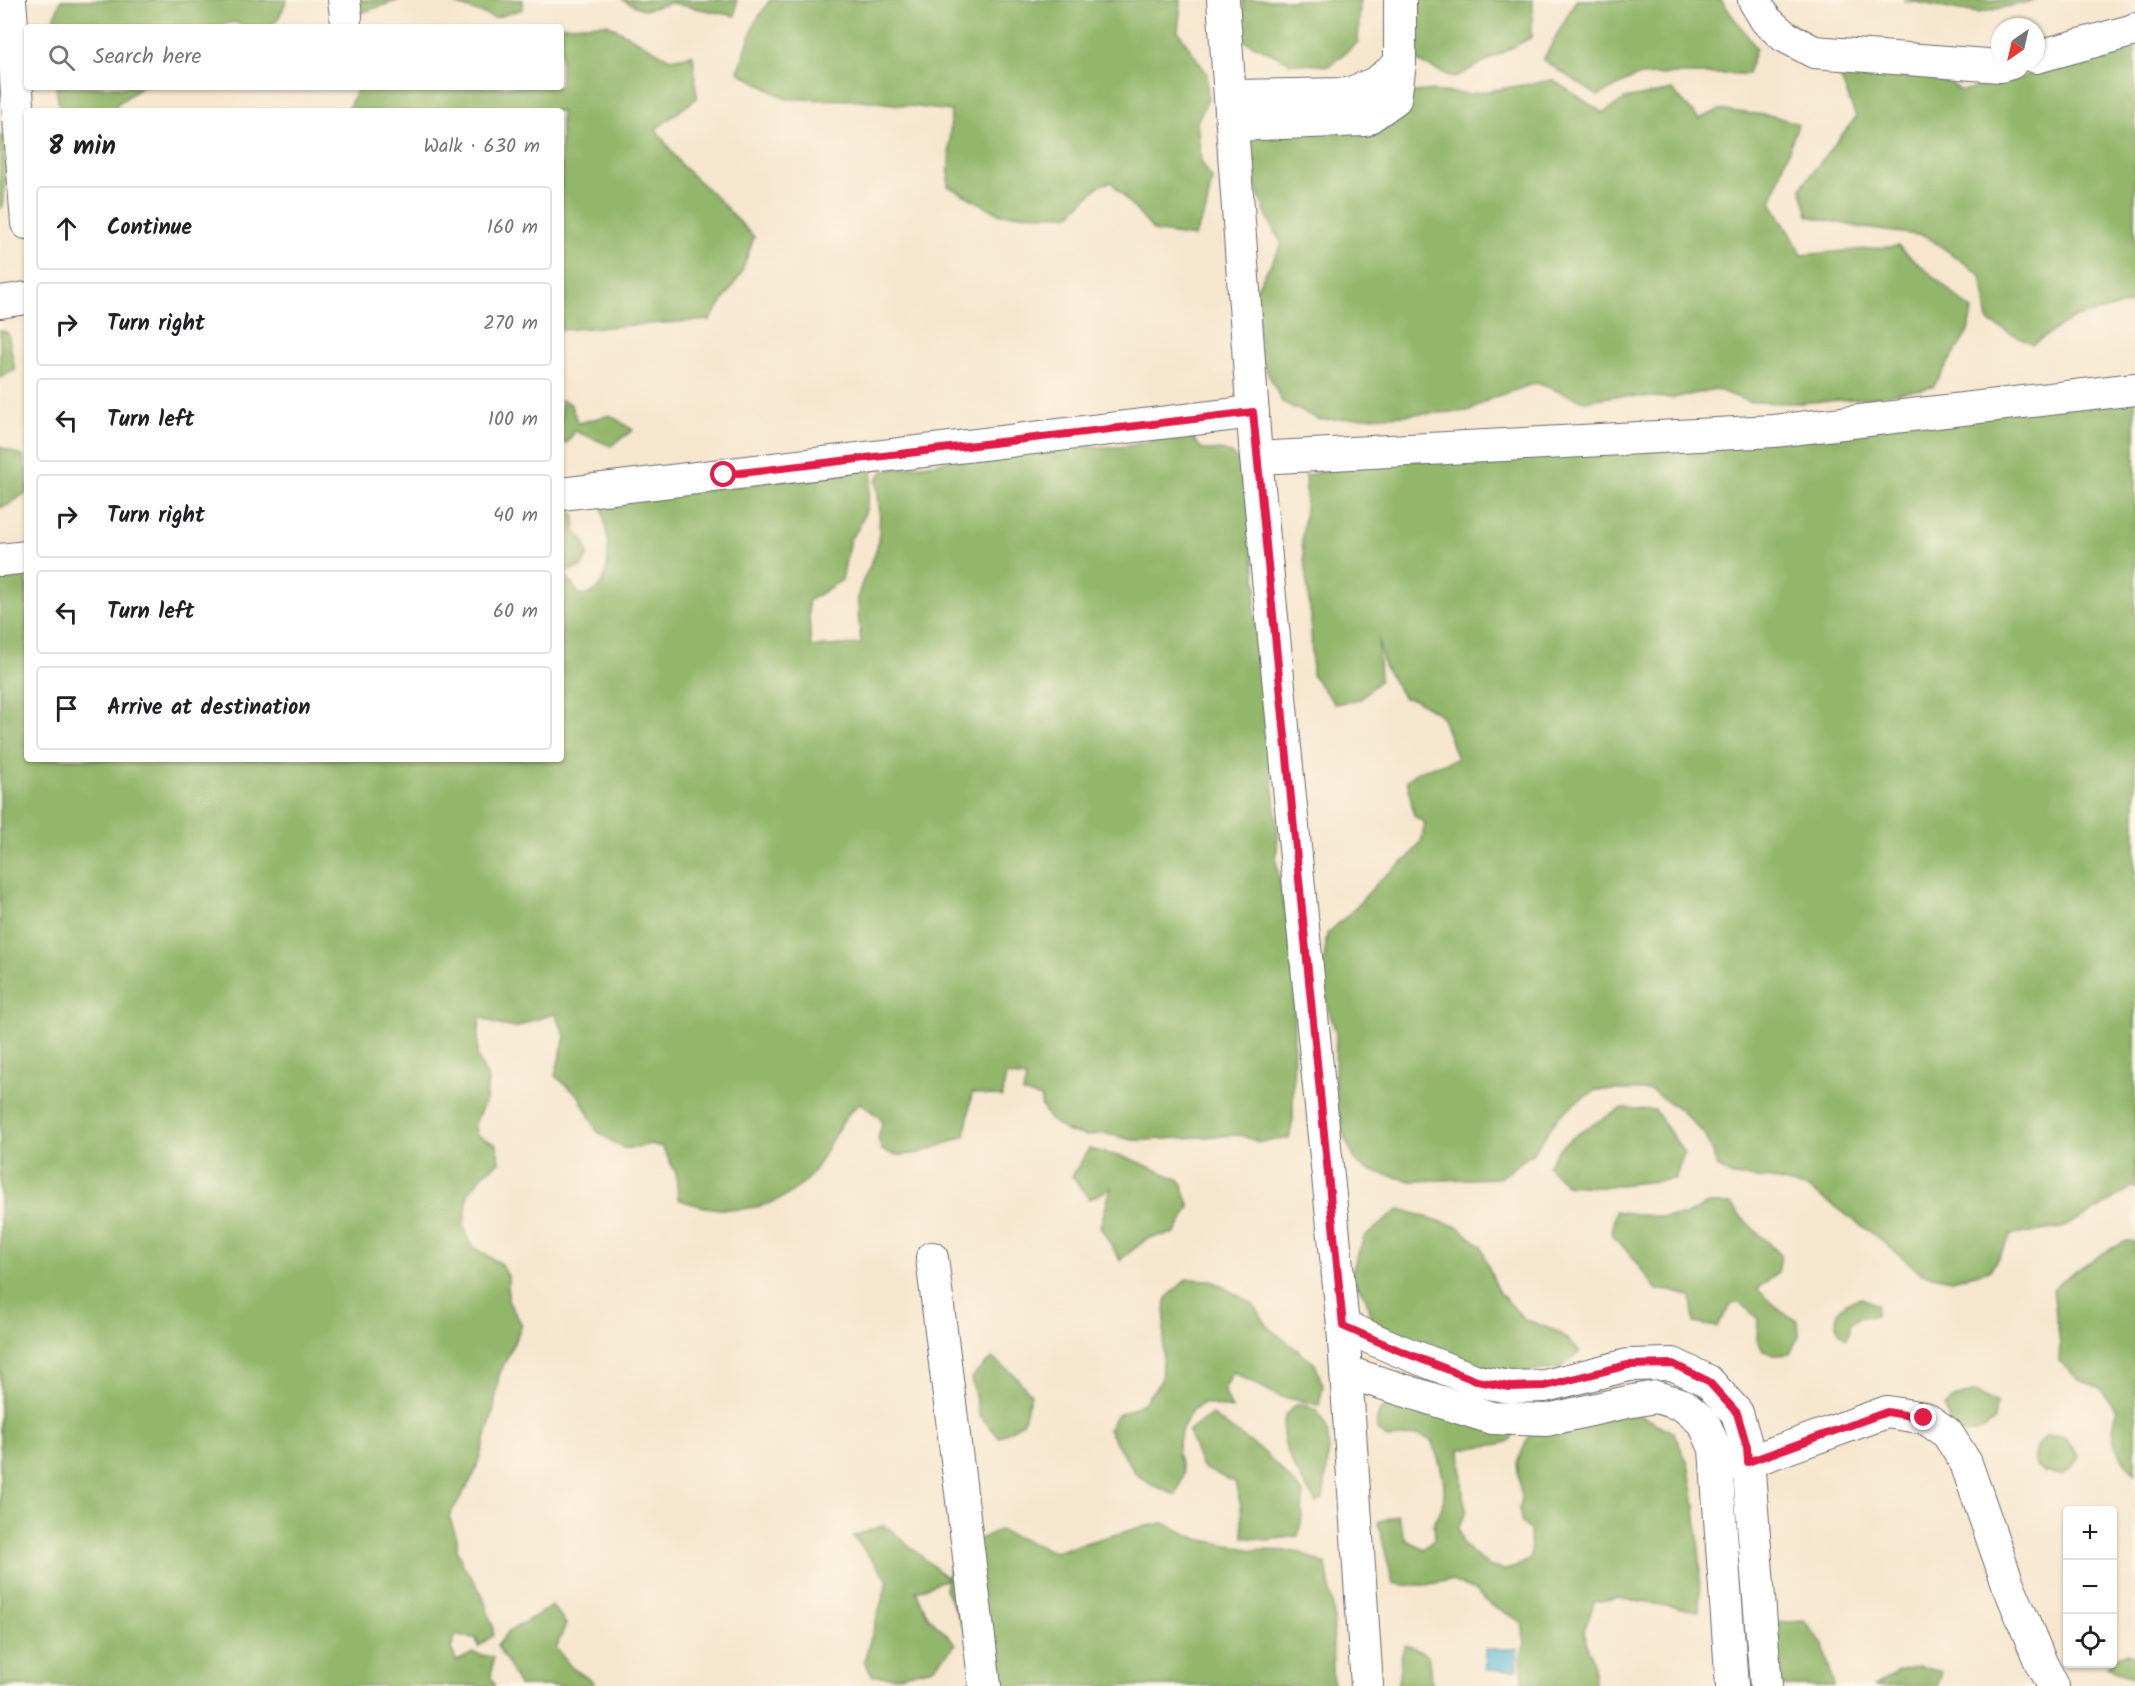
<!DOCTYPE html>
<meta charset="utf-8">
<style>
:root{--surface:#fff;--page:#f6f6f6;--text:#202124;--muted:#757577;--line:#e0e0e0}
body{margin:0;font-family:Kalam,sans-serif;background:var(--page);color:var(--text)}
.controls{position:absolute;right:18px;bottom:18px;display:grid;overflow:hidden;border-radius:6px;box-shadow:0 2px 4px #0004}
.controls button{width:54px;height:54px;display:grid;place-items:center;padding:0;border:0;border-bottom:2px solid var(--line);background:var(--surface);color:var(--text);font:30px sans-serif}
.compass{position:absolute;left:1991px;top:18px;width:54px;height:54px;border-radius:50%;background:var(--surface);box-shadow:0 2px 4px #0004;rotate:214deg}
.stop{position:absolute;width:18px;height:18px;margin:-14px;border:4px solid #e11d48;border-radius:50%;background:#fff}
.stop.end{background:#e11d48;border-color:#fff;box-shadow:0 2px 6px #0008}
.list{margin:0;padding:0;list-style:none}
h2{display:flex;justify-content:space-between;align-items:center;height:78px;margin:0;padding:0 24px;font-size:26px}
h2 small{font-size:20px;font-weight:400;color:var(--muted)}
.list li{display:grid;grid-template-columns:39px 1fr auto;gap:18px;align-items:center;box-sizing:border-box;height:84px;margin:0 12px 12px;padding:0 12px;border:2px solid var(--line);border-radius:6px}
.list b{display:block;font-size:22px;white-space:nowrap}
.list em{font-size:20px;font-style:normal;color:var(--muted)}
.icon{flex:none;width:33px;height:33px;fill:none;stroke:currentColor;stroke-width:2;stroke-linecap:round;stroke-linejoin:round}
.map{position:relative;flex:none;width:2135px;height:1686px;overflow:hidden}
.search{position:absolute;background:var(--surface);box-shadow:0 2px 4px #0004;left:24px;top:24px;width:540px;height:66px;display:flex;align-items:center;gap:15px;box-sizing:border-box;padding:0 21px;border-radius:6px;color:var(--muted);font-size:22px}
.panel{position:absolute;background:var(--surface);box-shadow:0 2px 4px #0004;left:24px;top:108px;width:540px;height:654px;border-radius:6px}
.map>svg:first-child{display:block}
.forest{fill:#92b66b;stroke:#5a6c53;stroke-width:1.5}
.water{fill:#58b7d6;stroke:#3d6c88;stroke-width:1.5}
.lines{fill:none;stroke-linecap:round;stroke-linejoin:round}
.minor-casing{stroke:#6c676e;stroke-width:34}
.minor{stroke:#fff;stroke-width:32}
.route{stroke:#e11d48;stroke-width:8}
</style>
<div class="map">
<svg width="2135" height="1686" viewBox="0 0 2135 1686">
<rect width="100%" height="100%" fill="#fcf5e5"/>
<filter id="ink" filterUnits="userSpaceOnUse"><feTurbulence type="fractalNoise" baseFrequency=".0167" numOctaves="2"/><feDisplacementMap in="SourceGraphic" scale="12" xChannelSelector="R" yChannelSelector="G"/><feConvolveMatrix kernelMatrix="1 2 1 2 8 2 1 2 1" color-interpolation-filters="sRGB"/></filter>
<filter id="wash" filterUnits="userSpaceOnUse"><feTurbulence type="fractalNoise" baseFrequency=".008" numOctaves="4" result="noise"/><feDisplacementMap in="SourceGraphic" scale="24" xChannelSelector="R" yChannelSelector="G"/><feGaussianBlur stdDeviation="1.35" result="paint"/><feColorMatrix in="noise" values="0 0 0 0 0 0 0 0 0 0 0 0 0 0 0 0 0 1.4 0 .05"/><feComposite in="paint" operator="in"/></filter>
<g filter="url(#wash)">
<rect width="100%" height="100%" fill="#f6e6ce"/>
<g class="forest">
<path d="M 61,0 L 287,0 L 278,19 L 268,27 L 244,27 L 236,22 L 209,27 L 53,27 L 53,20 Z"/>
<path d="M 341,0 L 399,0 L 361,13 Z"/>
<path d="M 444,0 L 523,0 L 523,9 L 495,18 Z"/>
<path d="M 622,0 L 737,0 L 735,16 L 671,3 L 645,10 Z"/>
<path d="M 770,0 L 1181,0 L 1178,31 L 1207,74 L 1208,99 L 1197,122 L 1201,161 L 1212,179 L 1206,210 L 1194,237 L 1154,231 L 1111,182 L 1100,185 L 1069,215 L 1000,214 L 948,186 L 951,111 L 860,100 L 786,99 L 738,72 L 755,22 Z"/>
<path d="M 1243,0 L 1360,0 L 1358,42 L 1329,66 L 1291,63 L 1243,40 Z"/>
<path d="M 1397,0 L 1533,0 L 1532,37 L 1454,78 L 1396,51 Z"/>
<path d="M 1576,0 L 1721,0 L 1756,48 L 1748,74 L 1678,74 L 1637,76 L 1598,96 L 1543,60 Z"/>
<path d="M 1904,0 L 2038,0 L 1978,13 Z"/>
<path d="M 607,24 L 670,59 L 693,55 L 697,98 L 656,129 L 681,165 L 714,195 L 754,237 L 741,274 L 710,320 L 561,330 L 561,111 L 347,111 L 358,87 L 561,87 L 561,27 L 534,27 Z"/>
<path d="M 2135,28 L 2135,303 L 2075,317 L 2033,344 L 1988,322 L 1981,275 L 1926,236 L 1863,228 L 1808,216 L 1801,187 L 1856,117 L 1836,66 L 1908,55 L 1962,91 L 2036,73 Z"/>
<path d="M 1553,80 L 1603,113 L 1625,99 L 1672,90 L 1699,119 L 1719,110 L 1774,116 L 1798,124 L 1771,202 L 1802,255 L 1898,246 L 1972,310 L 1968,332 L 1933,387 L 1867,398 L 1799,403 L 1749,402 L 1716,389 L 1674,398 L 1615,396 L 1584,401 L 1537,383 L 1491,398 L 1470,411 L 1320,420 L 1282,402 L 1261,359 L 1256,289 L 1282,245 L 1265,212 L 1245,156 L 1254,123 L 1401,93 L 1427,91 L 1470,94 Z"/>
<path d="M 56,87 L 142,87 L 117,104 L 114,111 L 60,111 Z"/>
<path d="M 0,135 L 7,140 L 8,160 L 3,206 L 0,209 Z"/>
<path d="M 0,330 L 8,333 L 15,370 L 0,378 Z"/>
<path d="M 2135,396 L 2135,1188 L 2131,1187 L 2098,1209 L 2062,1228 L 2012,1235 L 1990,1270 L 1952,1280 L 1923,1274 L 1872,1233 L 1809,1189 L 1772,1179 L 1732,1176 L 1718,1167 L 1704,1134 L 1680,1110 L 1650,1090 L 1596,1090 L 1576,1102 L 1558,1117 L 1533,1153 L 1499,1178 L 1411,1181 L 1371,1171 L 1357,1164 L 1339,1125 L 1335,1085 L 1336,1032 L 1326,1002 L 1323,971 L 1327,934 L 1353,910 L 1380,880 L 1408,858 L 1421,842 L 1425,823 L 1414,816 L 1407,780 L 1419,771 L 1457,759 L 1441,715 L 1416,700 L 1404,698 L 1384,666 L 1378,639 L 1380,680 L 1360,699 L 1335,704 L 1312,675 L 1311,618 L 1302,542 L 1306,498 L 1305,476 L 1330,468 Z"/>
<path d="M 561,400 L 570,403 L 578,423 L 610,415 L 633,430 L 611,446 L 575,431 L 567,443 L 561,442 Z"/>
<path d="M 1177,431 L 1193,439 L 1203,450 C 1220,449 1234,450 1243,466 L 1257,587 C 1253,604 1253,621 1259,637 L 1268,710 L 1266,722 L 1273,756 L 1271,770 L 1278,835 L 1276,861 L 1291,946 L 1294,984 L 1293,1120 L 1289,1138 L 1259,1142 L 1240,1135 L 1144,1140 L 1133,1140 L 1103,1133 L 1088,1136 L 1068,1132 L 1050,1120 L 1041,1105 L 1042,1098 L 1023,1093 L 1026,1078 L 1006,1075 L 1002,1097 L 972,1093 L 965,1136 C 940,1145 908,1164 882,1150 L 878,1138 L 882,1124 L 880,1118 L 860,1103 C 856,1107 850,1111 847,1116 C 830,1136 823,1164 804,1182 C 770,1215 719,1215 678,1199 L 676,1173 L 662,1147 L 650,1144 L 636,1148 L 622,1148 L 597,1131 L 579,1096 L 555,1076 L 565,1036 L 555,1014 L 530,1021 L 516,1028 L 499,1025 L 480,1017 L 477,1056 L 488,1079 L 486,1100 L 474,1124 L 477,1135 L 497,1145 L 499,1162 L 485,1173 L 468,1193 L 464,1226 L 472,1246 L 501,1264 L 508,1276 L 508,1301 L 522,1325 L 499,1375 L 493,1414 L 474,1475 L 449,1516 L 457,1538 L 457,1551 L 463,1565 L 482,1594 L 493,1627 L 493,1635 L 478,1647 L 476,1638 L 455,1636 L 451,1649 L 457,1661 L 473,1653 L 493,1657 L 491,1678 L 495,1686 L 0,1686 L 0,570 L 27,568 L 27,759 L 561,759 L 561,501 L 575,515 L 575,532 L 584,541 L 588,555 L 581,567 L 563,572 L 579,594 L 587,595 C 591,593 596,590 599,587 C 615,566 606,526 601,502 L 873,469 L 866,510 L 858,529 L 850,539 L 842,580 L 808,601 L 811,647 L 861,644 C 860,629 857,612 858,597 C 860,581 870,569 875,554 C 882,530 880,506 876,481 L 883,471 L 1067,443 C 1108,450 1140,449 1177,431 Z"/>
<path d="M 0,447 L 23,456 L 27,477 L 27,492 L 8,505 L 0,508 Z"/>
<path d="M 1622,1108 L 1655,1110 L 1684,1153 L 1675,1179 L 1600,1187 L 1566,1185 L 1548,1166 L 1560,1147 L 1585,1129 Z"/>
<path d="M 1089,1149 L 1131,1159 L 1180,1180 L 1190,1207 L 1175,1233 L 1148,1238 L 1120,1260 L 1100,1227 L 1111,1188 L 1089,1199 L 1072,1176 Z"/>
<path d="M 1708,1204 L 1731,1204 L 1740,1216 L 1781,1255 L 1778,1272 L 1757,1289 L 1782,1312 L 1798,1321 L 1799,1335 L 1790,1354 L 1774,1355 L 1763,1351 L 1757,1339 L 1758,1319 L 1739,1302 L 1731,1305 L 1717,1327 L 1694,1323 L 1691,1297 L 1671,1291 L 1657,1290 L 1629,1253 L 1611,1234 L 1615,1211 L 1660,1217 L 1684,1216 Z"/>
<path d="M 1400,1209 L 1458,1227 L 1481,1246 L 1498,1291 L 1524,1319 L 1558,1332 L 1580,1351 L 1560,1369 L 1503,1373 L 1450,1359 L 1371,1321 L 1366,1297 L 1350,1276 L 1364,1237 Z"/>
<path d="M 2127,1241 L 2135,1242 L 2135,1474 C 2116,1450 2107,1442 2117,1411 L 2100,1388 L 2077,1378 L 2059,1361 L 2060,1344 L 2053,1290 C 2077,1268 2098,1255 2127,1241 Z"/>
<path d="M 1187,1279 L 1211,1280 L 1253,1304 L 1269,1328 L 1315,1364 L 1323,1386 L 1319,1405 L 1279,1396 L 1233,1372 L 1224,1390 L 1232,1409 L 1203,1403 L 1192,1410 L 1181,1431 L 1177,1453 L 1184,1474 L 1176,1495 L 1152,1485 L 1136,1474 L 1108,1430 L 1116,1416 L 1143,1403 L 1161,1381 L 1166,1298 Z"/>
<path d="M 1862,1298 L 1877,1305 L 1876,1316 L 1860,1317 L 1850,1324 L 1850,1331 L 1847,1339 C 1832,1330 1833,1311 1848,1302 C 1852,1300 1858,1300 1862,1298 Z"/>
<path d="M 992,1358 L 1013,1374 L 1031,1394 L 1023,1423 L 999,1437 L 979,1415 L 971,1378 Z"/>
<path d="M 1976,1392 L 1996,1403 L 1994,1421 L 1984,1429 L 1966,1434 L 1951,1428 L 1945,1408 L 1955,1397 Z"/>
<path d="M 1391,1399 L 1519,1427 L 1510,1441 L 1500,1444 L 1460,1449 L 1463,1495 L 1467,1512 L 1458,1528 L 1463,1544 L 1471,1552 L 1491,1567 L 1506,1570 L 1522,1565 L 1531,1557 L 1530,1530 L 1522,1523 L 1519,1509 L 1521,1497 L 1517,1463 L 1531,1431 L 1632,1411 L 1674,1433 L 1688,1464 L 1695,1506 L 1700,1562 L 1699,1611 L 1616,1598 L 1594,1602 L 1584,1631 L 1594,1667 L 1595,1686 L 1518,1686 L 1523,1681 L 1521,1654 L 1525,1644 L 1522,1622 L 1491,1605 L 1475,1591 L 1450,1580 L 1426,1585 L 1403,1585 L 1393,1583 L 1378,1522 L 1397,1515 L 1406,1540 L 1424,1549 L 1435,1538 L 1434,1521 C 1453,1500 1441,1463 1431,1440 L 1418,1435 L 1388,1439 L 1377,1430 C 1375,1415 1380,1409 1391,1399 Z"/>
<path d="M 1296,1405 C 1343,1405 1326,1470 1323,1499 L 1316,1503 C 1303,1481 1273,1441 1286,1415 C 1288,1411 1293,1408 1296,1405 Z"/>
<path d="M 1212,1415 L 1265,1453 L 1303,1493 L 1302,1517 L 1298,1536 L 1268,1540 L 1243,1537 L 1241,1506 L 1235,1482 L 1202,1468 L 1188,1431 Z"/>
<path d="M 2046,1435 L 2065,1437 L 2079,1457 L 2071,1468 L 2061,1475 L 2044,1472 L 2036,1466 C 2033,1454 2038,1443 2046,1435 Z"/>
<path d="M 1163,1523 L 1198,1539 L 1253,1550 L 1296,1551 L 1326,1564 L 1334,1615 L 1332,1676 L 1335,1686 L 983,1686 L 976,1653 L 945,1589 L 947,1579 L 916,1591 L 928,1616 L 956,1644 L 933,1668 L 895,1677 L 873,1676 L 864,1661 L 888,1580 L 853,1536 L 885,1525 L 947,1578 L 954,1550 L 999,1530 L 1054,1552 L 1141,1527 Z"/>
<path d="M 552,1606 L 566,1624 L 556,1648 L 572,1668 L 594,1682 L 593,1686 L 519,1686 L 508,1664 L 497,1646 L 508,1632 Z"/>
<path d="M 1804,1621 L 1823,1645 L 1834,1686 L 1766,1686 L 1775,1623 Z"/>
<path d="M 1405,1646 C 1434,1653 1430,1660 1432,1686 L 1398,1686 L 1401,1657 Z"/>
<path d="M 2127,1653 L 2135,1655 L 2135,1678 L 2114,1671 L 2107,1666 L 2112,1664 L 2114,1657 Z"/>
<path d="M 1917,1666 L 1942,1672 L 1937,1686 L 1875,1686 L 1898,1671 Z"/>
</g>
<path class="water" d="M 1485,1649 L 1517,1649 L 1518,1670 L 1486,1670 Z"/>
</g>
<g filter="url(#ink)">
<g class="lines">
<g class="minor-casing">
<g id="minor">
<path d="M 10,0 L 27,223"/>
<path d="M 344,0 L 346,16"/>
<path d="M 1223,0 L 1256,458 L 1343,1326 L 1367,1686"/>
<path d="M 1400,0 L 1400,64"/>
<path d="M 1754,0 L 1766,20 L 1784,36 L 1814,52 L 2000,66 L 2011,63"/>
<path d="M 2036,57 L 2131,31 L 2135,29"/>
<path d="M 1230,96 L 1348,94 L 1376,83 L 1400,64 L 1395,99 L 1365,120 L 1232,125"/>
<path d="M 0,302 L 27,298"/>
<path d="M 1256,458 L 1774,431 L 2135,389"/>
<path d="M 561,494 L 1253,412"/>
<path d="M 0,560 L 27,557"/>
<path d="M 932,1258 L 985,1686"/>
<path d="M 1343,1326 L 1398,1350 L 1477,1381 L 1510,1387 L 1545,1386 L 1628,1365 L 1673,1364 L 1708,1381 L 1737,1413 L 1747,1447 L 1766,1686"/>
<path d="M 1346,1372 L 1492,1418 L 1547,1420 L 1627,1402 L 1656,1397 L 1683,1405 L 1704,1423 L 1715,1449 L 1732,1686"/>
<path d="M 1729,1464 L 1748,1462 L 1887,1412 L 1925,1418 L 1947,1433 L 1966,1463 L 2008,1584 L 2041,1663 L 2053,1686"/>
</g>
</g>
<use href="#minor" class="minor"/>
</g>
</g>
<g class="lines" filter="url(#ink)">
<path class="route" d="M 724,475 L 1253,412 L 1343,1326 L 1398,1350 L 1477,1381 L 1510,1387 L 1545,1386 L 1628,1365 L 1673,1364 L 1708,1381 L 1737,1413 L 1747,1447 L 1748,1462 L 1887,1412 L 1924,1418"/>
</g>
</svg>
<div class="controls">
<button>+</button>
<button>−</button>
<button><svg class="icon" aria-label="locate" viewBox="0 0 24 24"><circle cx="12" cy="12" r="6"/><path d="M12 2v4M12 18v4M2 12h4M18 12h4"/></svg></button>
</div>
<svg class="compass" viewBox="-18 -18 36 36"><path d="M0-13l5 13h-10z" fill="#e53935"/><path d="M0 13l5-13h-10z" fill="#757577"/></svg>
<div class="stop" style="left:724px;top:475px"></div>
<div class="stop end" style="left:1924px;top:1418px"></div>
<div class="search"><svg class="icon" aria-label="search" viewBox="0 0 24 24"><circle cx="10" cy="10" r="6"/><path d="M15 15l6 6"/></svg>Search here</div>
<section class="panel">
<h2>8 min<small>Walk · 630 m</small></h2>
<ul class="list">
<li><svg class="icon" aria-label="ahead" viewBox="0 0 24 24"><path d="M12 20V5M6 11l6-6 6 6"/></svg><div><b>Continue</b></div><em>160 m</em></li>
<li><svg class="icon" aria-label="right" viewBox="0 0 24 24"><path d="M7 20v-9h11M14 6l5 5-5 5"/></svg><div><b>Turn right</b></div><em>270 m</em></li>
<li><svg class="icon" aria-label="left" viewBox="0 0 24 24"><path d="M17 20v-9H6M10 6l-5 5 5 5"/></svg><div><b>Turn left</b></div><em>100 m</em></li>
<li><svg class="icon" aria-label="right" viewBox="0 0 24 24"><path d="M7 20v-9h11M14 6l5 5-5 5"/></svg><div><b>Turn right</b></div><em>40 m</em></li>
<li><svg class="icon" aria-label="left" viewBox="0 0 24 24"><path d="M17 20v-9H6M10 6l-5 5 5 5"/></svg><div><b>Turn left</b></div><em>60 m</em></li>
<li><svg class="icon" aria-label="arrive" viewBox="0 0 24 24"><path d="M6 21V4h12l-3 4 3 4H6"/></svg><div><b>Arrive at destination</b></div></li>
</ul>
</section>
</div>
